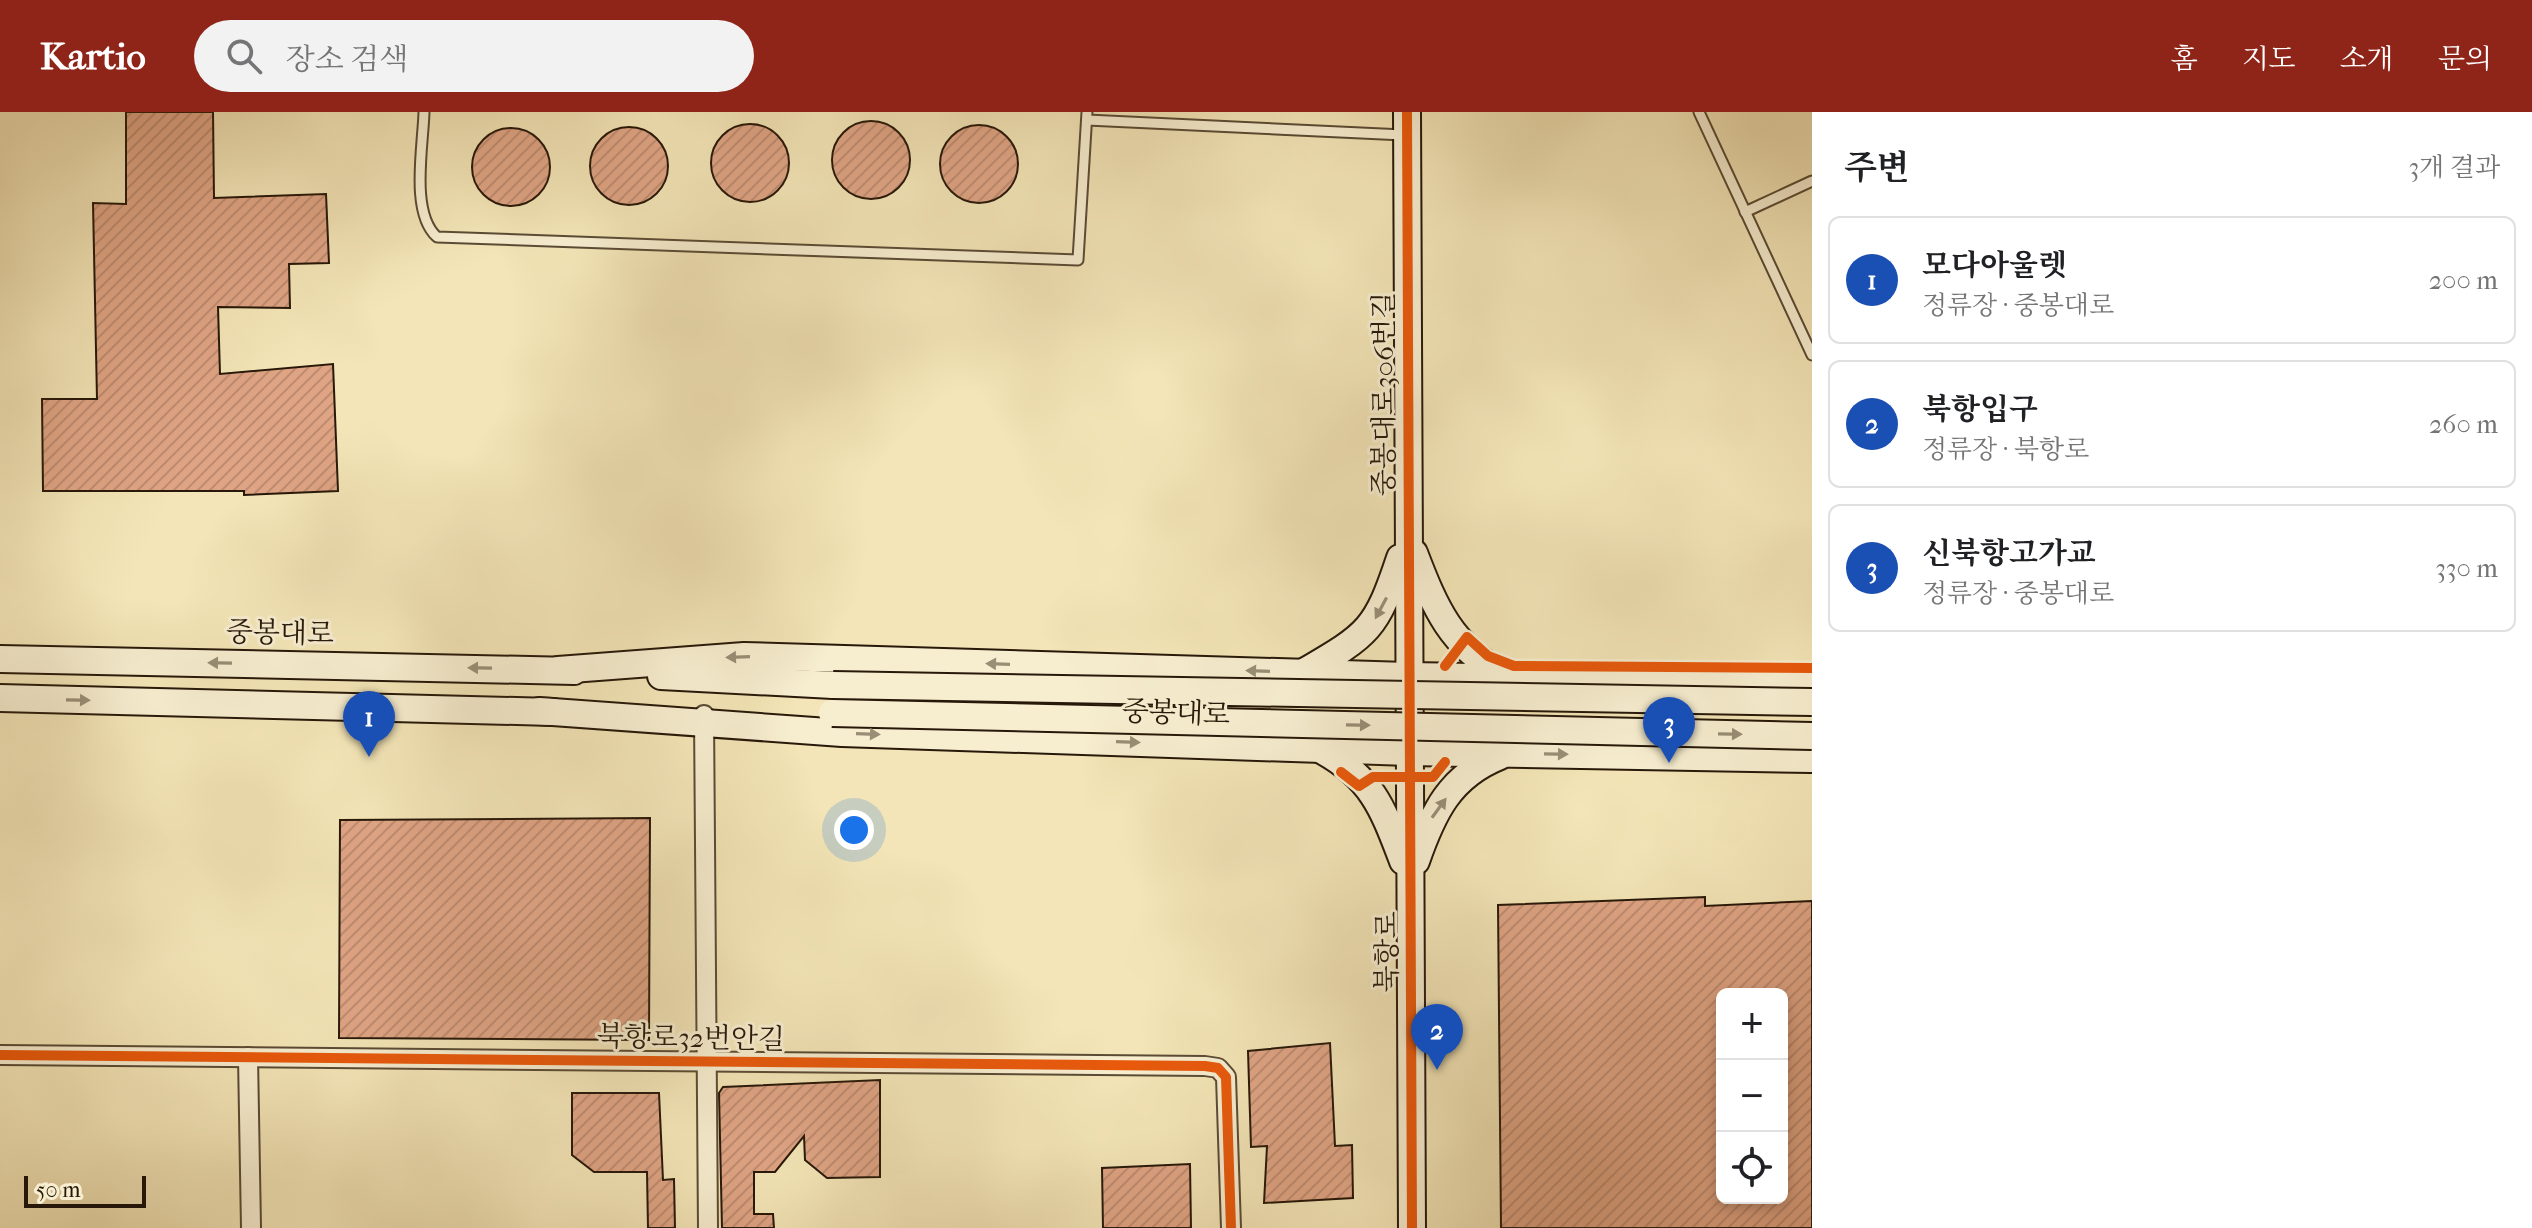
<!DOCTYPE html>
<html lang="ko">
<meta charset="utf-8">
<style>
:root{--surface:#fff;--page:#f2f2f2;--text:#202124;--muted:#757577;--line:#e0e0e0;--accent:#8f2418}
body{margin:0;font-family:"IM FELL French Canon","Noto Serif KR",serif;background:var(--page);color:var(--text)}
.controls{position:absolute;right:24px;bottom:24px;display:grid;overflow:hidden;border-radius:12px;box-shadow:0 4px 12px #0003}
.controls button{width:72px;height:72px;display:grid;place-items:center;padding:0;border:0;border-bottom:2px solid var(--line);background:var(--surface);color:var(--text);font:40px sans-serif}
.scale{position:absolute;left:24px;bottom:20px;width:122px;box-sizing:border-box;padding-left:8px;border:4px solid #271809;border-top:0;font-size:22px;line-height:28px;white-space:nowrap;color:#271809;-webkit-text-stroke:6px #f7eed0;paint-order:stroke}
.you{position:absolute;left:854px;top:718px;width:28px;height:28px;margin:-20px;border:6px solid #fff;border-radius:50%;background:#1a73e8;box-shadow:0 0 0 12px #1a73e833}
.badge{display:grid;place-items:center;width:52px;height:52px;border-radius:50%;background:var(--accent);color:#fff;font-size:26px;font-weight:700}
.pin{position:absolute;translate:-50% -66px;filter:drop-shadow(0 2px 4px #0008)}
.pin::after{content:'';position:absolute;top:42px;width:28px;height:24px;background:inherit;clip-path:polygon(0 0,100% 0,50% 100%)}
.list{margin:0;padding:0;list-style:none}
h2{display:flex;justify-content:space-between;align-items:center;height:104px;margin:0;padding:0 32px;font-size:34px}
h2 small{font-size:26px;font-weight:400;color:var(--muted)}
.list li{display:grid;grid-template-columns:52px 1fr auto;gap:24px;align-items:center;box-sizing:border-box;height:128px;margin:0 16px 16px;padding:0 16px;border:2px solid var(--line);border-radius:12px}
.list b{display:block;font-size:30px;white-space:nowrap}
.list p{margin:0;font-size:26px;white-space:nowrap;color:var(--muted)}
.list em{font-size:26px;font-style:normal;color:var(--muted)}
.icon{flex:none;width:44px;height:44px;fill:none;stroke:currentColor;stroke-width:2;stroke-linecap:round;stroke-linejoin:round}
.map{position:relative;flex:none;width:1812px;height:1116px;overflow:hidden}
header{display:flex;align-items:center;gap:48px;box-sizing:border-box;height:112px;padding:0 40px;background:var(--accent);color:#fff}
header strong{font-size:38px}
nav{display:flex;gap:44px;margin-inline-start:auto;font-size:28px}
.search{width:560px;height:72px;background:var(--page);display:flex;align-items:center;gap:20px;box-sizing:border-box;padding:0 28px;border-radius:44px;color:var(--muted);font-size:30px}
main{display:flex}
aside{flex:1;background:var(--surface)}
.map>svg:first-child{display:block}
.building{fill:url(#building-hatch);stroke:#271809;stroke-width:2;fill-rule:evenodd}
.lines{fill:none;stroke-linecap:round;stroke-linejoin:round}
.lane-casing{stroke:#5a4b34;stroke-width:13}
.street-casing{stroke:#5a4b34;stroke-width:22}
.secondary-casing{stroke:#271809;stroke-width:30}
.lane{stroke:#f7eed0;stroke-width:9}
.street{stroke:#f7eed0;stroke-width:18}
.secondary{stroke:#f7eed0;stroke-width:26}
.secondary-bridge-casing{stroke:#271809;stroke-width:30;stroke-linecap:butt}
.secondary-bridge{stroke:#f7eed0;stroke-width:26}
.cycleway-casing{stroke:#f7eed0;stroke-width:15}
.cycleway{stroke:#e8590c;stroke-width:10}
.oneway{fill:#998e76}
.labels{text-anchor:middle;stroke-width:6;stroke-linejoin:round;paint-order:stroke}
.street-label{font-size:28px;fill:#271809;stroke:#f7eed0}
</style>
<header>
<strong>Kartio</strong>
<div class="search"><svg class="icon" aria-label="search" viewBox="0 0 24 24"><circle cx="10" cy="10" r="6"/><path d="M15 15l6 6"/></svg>장소 검색</div>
<nav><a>홈</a><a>지도</a><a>소개</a><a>문의</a></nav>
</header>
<main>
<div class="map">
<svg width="1812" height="1116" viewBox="0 0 1812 1116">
<defs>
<pattern id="building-hatch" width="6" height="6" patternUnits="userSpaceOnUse" patternTransform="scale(2)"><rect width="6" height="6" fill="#dfa484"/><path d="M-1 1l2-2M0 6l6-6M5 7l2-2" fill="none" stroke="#bf8c71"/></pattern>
</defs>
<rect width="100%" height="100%" fill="#f3e5b7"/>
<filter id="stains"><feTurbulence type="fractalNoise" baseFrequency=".0025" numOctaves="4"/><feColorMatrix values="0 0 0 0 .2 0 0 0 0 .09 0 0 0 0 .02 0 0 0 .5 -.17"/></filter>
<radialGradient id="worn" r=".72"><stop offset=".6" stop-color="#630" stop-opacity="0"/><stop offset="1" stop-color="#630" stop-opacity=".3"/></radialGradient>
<g class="building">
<path d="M 126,0 L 213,0 L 214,86 L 326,82 L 329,151 L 289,152 L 290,196 L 218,195 L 220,262 L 333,252 L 338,379 L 244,383 L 244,379 L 43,379 L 42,287 L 97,287 L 93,91 L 126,92 Z"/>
<circle cx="871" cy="48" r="39"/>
<circle cx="750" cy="51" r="39"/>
<circle cx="979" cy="52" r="39"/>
<circle cx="629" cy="54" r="39"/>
<circle cx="511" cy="55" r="39"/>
<path d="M 650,706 L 649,928 L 339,926 L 340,708 Z"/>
<path d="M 1705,785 L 1705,794 L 1812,789 L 1812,1116 L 1501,1116 L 1498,793 ZM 1722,882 L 1782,882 L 1782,1086 L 1722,1086 Z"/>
<path d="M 1330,931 L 1335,1034 L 1352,1033 L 1353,1086 L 1264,1091 L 1267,1034 L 1251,1035 L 1248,939 Z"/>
<path d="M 880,968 L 880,1065 L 827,1066 L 805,1048 L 804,1024 L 775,1060 L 754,1060 L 754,1102 L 773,1102 L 774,1116 L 722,1116 L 719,981 L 723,975 Z"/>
<path d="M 572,981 L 659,981 L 663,1068 L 674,1067 L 675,1116 L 648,1116 L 647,1060 L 594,1060 L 572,1043 Z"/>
<path d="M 1190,1052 L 1191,1116 L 1103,1116 L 1102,1056 Z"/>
</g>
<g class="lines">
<g class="lane-casing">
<g id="lane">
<path d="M 424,0 C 423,35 410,101 437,125 L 1078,148 L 1087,0"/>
<path d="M 1699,0 L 1812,243"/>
<path d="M 1087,8 L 1404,23"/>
<path d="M 1745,100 L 1812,69"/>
</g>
</g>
<g class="street-casing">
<g id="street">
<path d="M 704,603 L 708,1116"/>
<path d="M 0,943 L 1205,954 L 1218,956 L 1226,965 L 1231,1116"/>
<path d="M 248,945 L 251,1116"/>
</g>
</g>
<g class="secondary-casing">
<g id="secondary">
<path d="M 1407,0 L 1412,1116"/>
<path d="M 1414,441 C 1435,496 1451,534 1504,563"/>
<path d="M 0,547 L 574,559"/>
<path d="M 558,558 L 744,544 L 1407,564 L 1812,570"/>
<path d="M 1304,560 C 1369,522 1376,518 1400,446"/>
<path d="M 661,564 L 833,573"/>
<path d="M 0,586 L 553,600"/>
<path d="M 539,599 L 842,621 L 1409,640 L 1812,647"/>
<path d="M 1323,639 C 1373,667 1383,697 1403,749"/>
<path d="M 1416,749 C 1433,700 1450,664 1500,644"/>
</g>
</g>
<use href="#lane" class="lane"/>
<use href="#street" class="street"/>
<use href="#secondary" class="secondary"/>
<g class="secondary-bridge-casing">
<g id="secondary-bridge">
<path d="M 833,573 L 1812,590"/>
<path d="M 832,601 L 1812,624"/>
</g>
</g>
<use href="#secondary-bridge" class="secondary-bridge"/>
<g class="cycleway-casing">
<g id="cycleway">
<path d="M 1407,0 L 1412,1116"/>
<path d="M 1445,554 L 1467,525 L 1488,544 L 1514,554 L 1812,556"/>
<path d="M 1341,660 L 1359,674 L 1373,665 L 1433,665 L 1445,650"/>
<path d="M 0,943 L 1205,954 L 1218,956 L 1226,965 L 1231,1116"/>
</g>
</g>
<use href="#cycleway" class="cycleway"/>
</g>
<defs><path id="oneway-solid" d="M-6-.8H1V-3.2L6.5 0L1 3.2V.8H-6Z" transform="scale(2)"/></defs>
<g class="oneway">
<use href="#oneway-solid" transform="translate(1381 496) rotate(118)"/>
<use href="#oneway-solid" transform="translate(738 545) rotate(178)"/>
<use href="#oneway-solid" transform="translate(220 551) rotate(-179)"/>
<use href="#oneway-solid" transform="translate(998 552) rotate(-178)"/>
<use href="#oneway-solid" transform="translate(480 556) rotate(-179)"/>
<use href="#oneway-solid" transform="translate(1258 559) rotate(-178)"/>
<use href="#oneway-solid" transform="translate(78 588) rotate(1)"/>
<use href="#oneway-solid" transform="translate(1358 613) rotate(1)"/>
<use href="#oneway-solid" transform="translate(868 622) rotate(2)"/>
<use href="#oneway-solid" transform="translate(1730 622) rotate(1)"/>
<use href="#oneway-solid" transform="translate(1128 630) rotate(2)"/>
<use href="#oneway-solid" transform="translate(1556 642) rotate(1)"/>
<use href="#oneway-solid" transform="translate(1439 696) rotate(-54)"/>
</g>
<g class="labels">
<g class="street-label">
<text transform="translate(1383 282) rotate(-90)" y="10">중봉대로306번길</text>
<text transform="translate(280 520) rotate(1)" y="10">중봉대로</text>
<text transform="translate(1176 600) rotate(2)" y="10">중봉대로</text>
<text transform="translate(1386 840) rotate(-90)" y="10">북항로</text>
<text transform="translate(691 925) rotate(1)" y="10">북항로32번안길</text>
</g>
</g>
<rect width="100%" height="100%" filter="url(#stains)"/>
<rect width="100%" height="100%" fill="url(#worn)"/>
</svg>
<div class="controls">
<button>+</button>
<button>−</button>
<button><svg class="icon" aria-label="locate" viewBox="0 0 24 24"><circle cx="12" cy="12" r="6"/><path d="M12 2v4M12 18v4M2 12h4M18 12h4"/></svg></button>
</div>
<div class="scale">50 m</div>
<div class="you"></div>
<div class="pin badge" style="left:369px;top:645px;background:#1a4fb4">1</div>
<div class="pin badge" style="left:1437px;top:958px;background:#1a4fb4">2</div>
<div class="pin badge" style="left:1669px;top:651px;background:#1a4fb4">3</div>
</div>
<aside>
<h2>주변<small>3개 결과</small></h2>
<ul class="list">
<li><span class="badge" style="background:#1a4fb4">1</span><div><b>모다아울렛</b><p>정류장 · 중봉대로</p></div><em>200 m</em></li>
<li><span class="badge" style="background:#1a4fb4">2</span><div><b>북항입구</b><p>정류장 · 북항로</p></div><em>260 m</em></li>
<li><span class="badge" style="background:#1a4fb4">3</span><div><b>신북항고가교</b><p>정류장 · 중봉대로</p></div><em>330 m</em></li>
</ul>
</aside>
</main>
